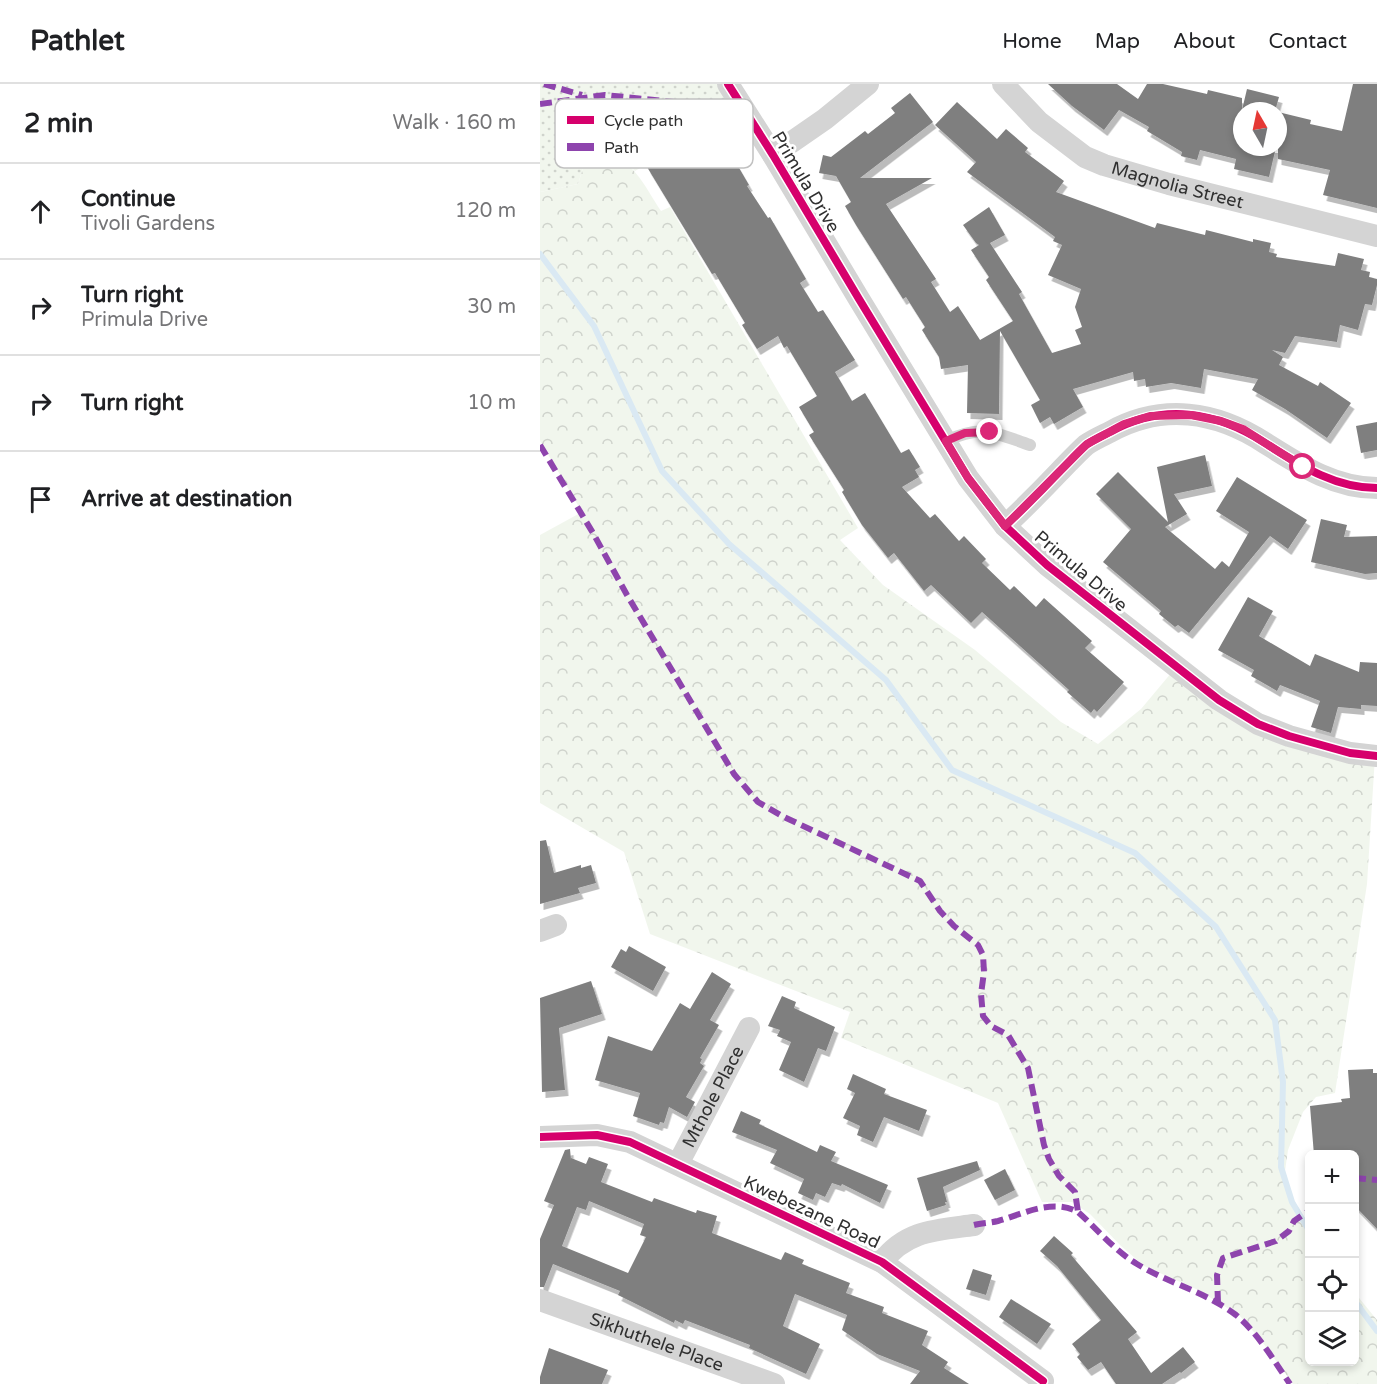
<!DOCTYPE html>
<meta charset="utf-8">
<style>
:root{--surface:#fff;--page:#f6f6f6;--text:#202124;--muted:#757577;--line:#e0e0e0}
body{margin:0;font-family:"Varela Round",sans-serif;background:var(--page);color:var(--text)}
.controls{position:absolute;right:18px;bottom:18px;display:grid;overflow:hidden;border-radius:9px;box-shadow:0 3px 9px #0003}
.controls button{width:54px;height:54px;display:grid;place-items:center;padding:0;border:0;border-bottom:2px solid var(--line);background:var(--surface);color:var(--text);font:30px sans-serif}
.compass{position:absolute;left:693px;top:18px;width:54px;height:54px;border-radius:50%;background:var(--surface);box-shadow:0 3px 9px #0003;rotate:351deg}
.stop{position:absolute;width:18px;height:18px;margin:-14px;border:4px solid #db2777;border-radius:50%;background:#fff}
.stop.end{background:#db2777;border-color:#fff;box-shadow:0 2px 6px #0008}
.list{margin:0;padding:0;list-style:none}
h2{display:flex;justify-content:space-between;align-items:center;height:78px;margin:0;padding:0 24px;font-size:26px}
h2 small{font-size:20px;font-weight:400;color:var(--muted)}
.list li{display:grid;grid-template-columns:39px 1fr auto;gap:18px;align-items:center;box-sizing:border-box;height:96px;padding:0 24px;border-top:2px solid var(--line)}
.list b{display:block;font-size:22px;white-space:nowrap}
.list p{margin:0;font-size:20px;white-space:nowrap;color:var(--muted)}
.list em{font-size:20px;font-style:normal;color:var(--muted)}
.icon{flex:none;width:33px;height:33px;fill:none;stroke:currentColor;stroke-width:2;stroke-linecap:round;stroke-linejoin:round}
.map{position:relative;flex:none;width:837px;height:1300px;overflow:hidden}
header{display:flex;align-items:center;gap:36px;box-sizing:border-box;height:84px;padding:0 30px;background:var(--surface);border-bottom:2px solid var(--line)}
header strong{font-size:28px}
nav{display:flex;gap:33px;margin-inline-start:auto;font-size:21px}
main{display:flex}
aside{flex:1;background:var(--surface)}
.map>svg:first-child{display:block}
.grass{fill:url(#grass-dots)}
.forest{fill:url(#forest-crowns)}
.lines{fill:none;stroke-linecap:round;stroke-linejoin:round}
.stream{stroke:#dae9f3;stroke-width:6}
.building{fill:#7f7f7f;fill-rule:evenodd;filter:url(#shadow)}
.service{stroke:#d4d4d4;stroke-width:12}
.minor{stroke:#d4d4d4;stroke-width:22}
.quiet{stroke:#8e44ad;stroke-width:6;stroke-dasharray:12 6;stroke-linecap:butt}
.cycleway-casing{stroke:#fff;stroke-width:11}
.cycleway{stroke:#d6006c;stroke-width:8}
.route{stroke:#db2777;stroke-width:8}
.labels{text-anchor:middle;stroke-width:6;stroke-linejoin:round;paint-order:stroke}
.street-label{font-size:18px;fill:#303030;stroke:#fff}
.key{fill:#fff;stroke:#c1c1c1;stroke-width:1.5}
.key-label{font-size:16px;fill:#303030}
</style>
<header>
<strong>Pathlet</strong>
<nav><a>Home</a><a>Map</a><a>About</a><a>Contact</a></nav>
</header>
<main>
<aside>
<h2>2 min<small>Walk · 160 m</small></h2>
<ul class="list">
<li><svg class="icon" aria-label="ahead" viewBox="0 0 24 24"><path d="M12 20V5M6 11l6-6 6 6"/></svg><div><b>Continue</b><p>Tivoli Gardens</p></div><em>120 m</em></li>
<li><svg class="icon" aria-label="right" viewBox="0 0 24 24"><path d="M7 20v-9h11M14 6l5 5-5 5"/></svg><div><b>Turn right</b><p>Primula Drive</p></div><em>30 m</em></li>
<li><svg class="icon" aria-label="right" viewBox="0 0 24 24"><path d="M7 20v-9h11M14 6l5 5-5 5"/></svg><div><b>Turn right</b></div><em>10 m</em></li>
<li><svg class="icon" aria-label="arrive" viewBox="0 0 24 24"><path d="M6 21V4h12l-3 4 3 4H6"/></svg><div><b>Arrive at destination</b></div></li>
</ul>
</aside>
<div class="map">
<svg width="837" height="1300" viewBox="0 0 837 1300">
<defs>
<pattern id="grass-dots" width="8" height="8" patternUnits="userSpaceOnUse" patternTransform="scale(1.5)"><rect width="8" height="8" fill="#f1f6ed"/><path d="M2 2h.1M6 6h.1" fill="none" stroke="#cfd3cc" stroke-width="1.8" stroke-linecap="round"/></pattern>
<pattern id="forest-crowns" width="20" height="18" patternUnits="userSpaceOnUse" patternTransform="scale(1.5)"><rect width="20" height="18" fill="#f1f6ed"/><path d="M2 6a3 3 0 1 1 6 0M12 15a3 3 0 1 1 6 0" fill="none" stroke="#cfd3cc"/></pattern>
<filter id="shadow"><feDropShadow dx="3.5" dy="6" stdDeviation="0" flood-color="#0004"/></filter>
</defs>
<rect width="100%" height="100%" fill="#fff"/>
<path class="grass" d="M 0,0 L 189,0 L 204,23 L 95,87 L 83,75 L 44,81 L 38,100 L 0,108 Z"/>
<path class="forest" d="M 58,69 C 90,68 105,103 121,127 L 130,123 L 318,444 L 300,456 L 343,501 L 435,566 L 521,638 L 558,660 L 601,625 L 632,588 L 679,622 L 835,672 L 827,800 L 795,1009 L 776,1013 L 763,1028 L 748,1066 L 745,1087 L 753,1118 L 769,1145 L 770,1278 L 814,1278 L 815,1209 L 837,1236 L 837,1300 L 753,1300 L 720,1255 L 699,1231 L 656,1205 L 604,1182 L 580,1161 L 550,1130 L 532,1118 L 502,1118 L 458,1019 L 301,954 L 310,928 L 110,850 L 84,768 L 0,719 L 0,451 L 42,428 L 0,357 L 0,108 L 38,100 L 44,81 Z"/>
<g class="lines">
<g class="stream">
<path d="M 0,170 L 54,242 L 122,387 L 189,460 L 346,596 L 412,686 L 595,769 L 676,843 L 735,936 L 743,998 L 741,1083 L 752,1118 L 770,1148"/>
<path d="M 814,1216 L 837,1247"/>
</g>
</g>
<g class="building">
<path d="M 508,0 L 577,0 L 598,15 L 607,0 L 623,0 L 667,10 L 668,6 L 702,14 L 702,26 L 707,5 L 739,13 L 735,27 L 702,27 L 702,63 L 736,63 L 729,93 L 694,85 L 696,75 L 660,66 L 657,76 L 641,72 L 642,68 L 607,47 L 609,43 L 579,26 L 564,46 L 532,22 Z"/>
<path d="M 813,0 L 837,0 L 837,124 L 783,111 L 790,86 L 738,75 L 738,28 L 771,36 L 770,40 L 802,47 Z"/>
<path d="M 370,9 L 393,38 L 320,94 L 392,94 L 346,120 L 396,195 L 391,198 L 410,228 L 418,222 L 440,256 L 473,237 L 446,196 L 449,193 L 431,166 L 439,161 L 436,159 L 423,141 L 449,123 L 465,151 L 450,159 L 482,208 L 479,210 L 512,269 L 541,260 L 535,246 L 542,243 L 535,223 L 541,205 L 508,191 L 522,161 L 513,157 L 515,153 L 427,88 L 436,78 L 395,41 L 417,18 L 457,55 L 466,45 L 488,64 L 485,68 L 524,97 L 516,108 L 615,144 L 617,139 L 665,151 L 666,146 L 713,158 L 713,155 L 731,159 L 729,168 L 737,170 L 736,173 L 795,182 L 798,169 L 824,175 L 821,186 L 830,188 L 829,193 L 837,195 L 837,201 L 832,221 L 825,220 L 818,246 L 800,241 L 797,258 L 755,252 L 745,269 L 732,266 L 743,273 L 739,281 L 778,302 L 780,298 L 811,319 L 787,354 L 745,325 L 712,306 L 718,295 L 664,285 L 661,304 L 631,299 L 606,303 L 605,295 L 594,297 L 593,288 L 533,305 L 543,323 L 514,340 L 510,333 L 500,339 L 491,321 L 500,316 L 460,247 L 459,330 L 427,329 L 428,281 L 401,285 L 399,273 L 382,246 L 385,243 L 366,213 L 363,215 L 316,141 L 305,122 L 311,118 L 296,92 L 279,89 L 283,71 L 291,73 L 325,47 L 328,50 L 355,29 L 351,24 Z"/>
<path d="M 189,45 L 205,71 L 195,77 L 209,101 L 207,102 L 228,134 L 230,133 L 266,195 L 260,199 L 278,228 L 283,226 L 315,276 L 295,288 L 312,317 L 325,309 L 361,369 L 369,365 L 380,383 L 375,386 L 379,393 L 362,403 L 390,434 L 395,430 L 419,457 L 424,452 L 446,475 L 442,479 L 470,506 L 474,502 L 496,523 L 504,514 L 552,557 L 545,564 L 584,598 L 557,628 L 554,625 L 551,629 L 527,608 L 529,606 L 442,528 L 431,539 L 391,501 L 384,507 L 354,469 L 348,474 L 322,441 L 302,408 L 304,406 L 269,351 L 274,348 L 259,323 L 277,312 L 247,262 L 244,264 L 238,252 L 217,265 L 202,241 L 205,239 L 175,189 L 172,190 L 107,83 L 124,72 L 129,81 L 168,56 L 170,58 Z"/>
<path d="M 837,338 L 837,366 L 821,369 L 816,342 Z"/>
<path d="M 665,371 L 672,402 L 634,410 L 647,430 L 625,443 L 675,485 L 682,477 L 689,483 L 709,448 L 676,427 L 697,393 L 767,436 L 748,465 L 730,452 L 649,549 L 638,541 L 635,543 L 619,530 L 621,527 L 563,478 L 591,445 L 556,410 L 578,388 L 628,438 L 617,383 Z"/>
<path d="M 781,435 L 807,441 L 804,453 L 837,452 L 837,489 L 825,490 L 771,478 Z"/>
<path d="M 708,513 L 733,527 L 719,552 L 770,582 L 775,570 L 819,588 L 820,578 L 837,579 L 837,622 L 821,621 L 821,625 L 798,623 L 791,649 L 771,643 L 780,617 L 740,601 L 737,607 L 711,592 L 714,586 L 678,566 Z"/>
<path d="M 6,756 L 14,789 L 41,781 L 41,784 L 51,781 L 56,799 L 38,804 L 40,809 L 0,820 L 0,757 Z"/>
<path d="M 89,862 L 126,883 L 113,907 L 71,883 L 81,865 L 86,868 Z"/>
<path d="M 172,888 L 191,900 L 170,936 L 179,941 L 160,974 L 162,975 L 160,979 L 164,982 L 146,1013 L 155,1018 L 147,1033 L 129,1023 L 124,1039 L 120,1038 L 119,1041 L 93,1032 L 100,1009 L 55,996 L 68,952 L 112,967 L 140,919 L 150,925 Z"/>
<path d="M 51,897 L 62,930 L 19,944 L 25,1006 L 2,1008 L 0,914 Z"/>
<path d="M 242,912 L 256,918 L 254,924 L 295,943 L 286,967 L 278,964 L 264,998 L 239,986 L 251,958 L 237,952 L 240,946 L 228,942 Z"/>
<path d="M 833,985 L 833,989 L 837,989 L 837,1145 L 814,1121 L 814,1071 L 774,1071 L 770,1022 L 802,1018 L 801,1015 L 810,1014 L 808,986 Z"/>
<path d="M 313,990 L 346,1005 L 344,1010 L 387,1026 L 379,1047 L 344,1033 L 333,1058 L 317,1051 L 320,1042 L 303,1034 L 315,1009 L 307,1005 Z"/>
<path d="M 201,1027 L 221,1036 L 219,1040 L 277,1068 L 280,1061 L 296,1068 L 291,1077 L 348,1101 L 340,1119 L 302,1100 L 301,1102 L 292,1099 L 285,1113 L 276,1109 L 273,1116 L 258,1109 L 264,1095 L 230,1079 L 237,1066 L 192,1048 Z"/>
<path d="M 30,1065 L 31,1076 L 31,1074 L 46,1080 L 49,1073 L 68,1080 L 61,1098 L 112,1118 L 114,1114 L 156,1129 L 157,1126 L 177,1132 L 172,1149 L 241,1176 L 245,1168 L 264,1176 L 262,1180 L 310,1199 L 306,1209 L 344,1223 L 342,1229 L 388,1247 L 382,1261 L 408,1278 L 404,1284 L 429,1300 L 370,1300 L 380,1287 L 337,1270 L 302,1246 L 307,1231 L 255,1210 L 243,1242 L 280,1260 L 266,1290 L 209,1264 L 210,1261 L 145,1236 L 143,1240 L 135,1236 L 134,1239 L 78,1211 L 80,1207 L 13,1180 L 4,1203 L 0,1203 L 0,1155 L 14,1121 L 4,1117 L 25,1066 ZM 49,1117 L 104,1140 L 100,1151 L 106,1153 L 88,1189 L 22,1162 L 37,1123 L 46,1126 Z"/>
<path d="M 437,1077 L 440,1086 L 403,1103 L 407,1118 L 405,1118 L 406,1121 L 387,1127 L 377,1094 Z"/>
<path d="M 465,1085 L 475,1106 L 455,1116 L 444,1096 Z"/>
<path d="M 514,1152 L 533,1169 L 531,1171 L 597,1248 L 588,1255 L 611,1289 L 643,1263 L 655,1278 L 641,1289 L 640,1288 L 622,1300 L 576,1300 L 561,1278 L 548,1286 L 537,1273 L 540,1270 L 532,1260 L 561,1236 L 517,1182 L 500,1167 Z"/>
<path d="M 433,1185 L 452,1191 L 446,1211 L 426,1205 Z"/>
<path d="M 471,1215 L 511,1240 L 497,1260 L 459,1233 Z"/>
<path d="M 9,1264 L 68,1286 L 62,1300 L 0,1300 L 0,1293 Z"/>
</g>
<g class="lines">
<path class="service" d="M 406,357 C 443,340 455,349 490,361"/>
<g class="minor">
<path d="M 188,0 L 233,71 L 319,215 L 428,394 L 465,442 L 507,481 L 679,616 L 718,640 L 749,652 L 810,669 L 837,672"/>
<path id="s1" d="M 463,0 L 499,38 L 545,73 L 564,81 L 629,100 L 837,152"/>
<path d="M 233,71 L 285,35 L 328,0"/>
<path d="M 465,442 C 484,424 502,406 520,387 C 528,379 537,369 546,361 C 553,356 562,352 570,348 C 622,319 676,327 725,359 C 760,381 794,404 837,404"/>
<path d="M 0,847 L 16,841"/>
<path d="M 0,1053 L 57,1051 L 90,1058 L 342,1178 L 503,1297"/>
<path id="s2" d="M 138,1080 L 209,944"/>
<path d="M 342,1178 C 366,1146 397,1146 434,1141"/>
<path id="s3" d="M 0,1216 L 234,1300"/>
</g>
<g class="quiet">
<path d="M 4,0 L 42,11"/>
<path d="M 0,20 L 65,11 L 204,25"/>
<path d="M 0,361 L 53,449 L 87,511 L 194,690 L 218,718 L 242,732 L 380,797 L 400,827 L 414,842 L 438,861 L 443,871 L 444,888 L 441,910 L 443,932 L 451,942 L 468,951 L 488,984 L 504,1061 L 509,1075 L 519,1092 L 535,1108 L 538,1128"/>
<path d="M 814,1094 L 837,1096"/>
<path d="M 434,1141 C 442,1139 450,1139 458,1137 C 483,1130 512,1114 538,1128 C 557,1145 575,1167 597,1180 C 628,1199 666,1208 696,1231 C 718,1249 734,1277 750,1300"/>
<path d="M 678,1219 L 677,1191 L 683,1174 L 736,1157 L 749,1147 L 754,1137 L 770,1126"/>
</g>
<g class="cycleway-casing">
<g id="cycleway">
<path d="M 188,0 L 233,71 L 319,215 L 428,394 L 465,442 L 507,481 L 679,616 L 718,640 L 749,652 L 810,669 L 837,672"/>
<path d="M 465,442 C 484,424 502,406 520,387 C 528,379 537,369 546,361 C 553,356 562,352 570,348 C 622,319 676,327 725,359 C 760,381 794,404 837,404"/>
<path d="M 0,1053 L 57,1051 L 90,1058 L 342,1178 L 503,1297"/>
</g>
</g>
<use href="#cycleway" class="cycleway"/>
</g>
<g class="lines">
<path class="route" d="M 450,348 L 425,349 L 406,357 L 428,394 L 465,442 L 547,360 L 584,340 L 610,332 L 651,331 L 681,337 L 703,345 L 763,383"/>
</g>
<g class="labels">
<g class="street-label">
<text transform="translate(266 98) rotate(59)" y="6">Primula Drive</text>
<text dy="6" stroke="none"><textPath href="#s1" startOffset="207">Magnolia Street</textPath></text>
<text transform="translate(541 487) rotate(40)" y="6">Primula Drive</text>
<text dy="6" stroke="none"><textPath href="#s2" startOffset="76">Mthole Place</textPath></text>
<text transform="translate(272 1128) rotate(25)" y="6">Kwebezane Road</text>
<text dy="6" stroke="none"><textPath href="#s3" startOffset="124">Sikhuthele Place</textPath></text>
</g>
</g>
<rect x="15" y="15" width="198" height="69" rx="9" class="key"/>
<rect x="27" y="32" width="27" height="8" fill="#d6006c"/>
<rect x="27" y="59" width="27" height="8" fill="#8e44ad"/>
<g class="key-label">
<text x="64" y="42">Cycle path</text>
<text x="64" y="69">Path</text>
</g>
</svg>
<div class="controls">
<button>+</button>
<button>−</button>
<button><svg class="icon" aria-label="locate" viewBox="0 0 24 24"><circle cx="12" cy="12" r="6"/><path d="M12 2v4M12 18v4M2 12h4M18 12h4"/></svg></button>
<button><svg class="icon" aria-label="layers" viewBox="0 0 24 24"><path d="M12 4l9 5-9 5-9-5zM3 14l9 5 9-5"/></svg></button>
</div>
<svg class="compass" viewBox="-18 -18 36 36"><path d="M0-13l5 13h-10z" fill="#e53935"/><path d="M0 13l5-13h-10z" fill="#757577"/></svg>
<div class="stop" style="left:763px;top:383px"></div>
<div class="stop end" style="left:450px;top:348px"></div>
</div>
</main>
